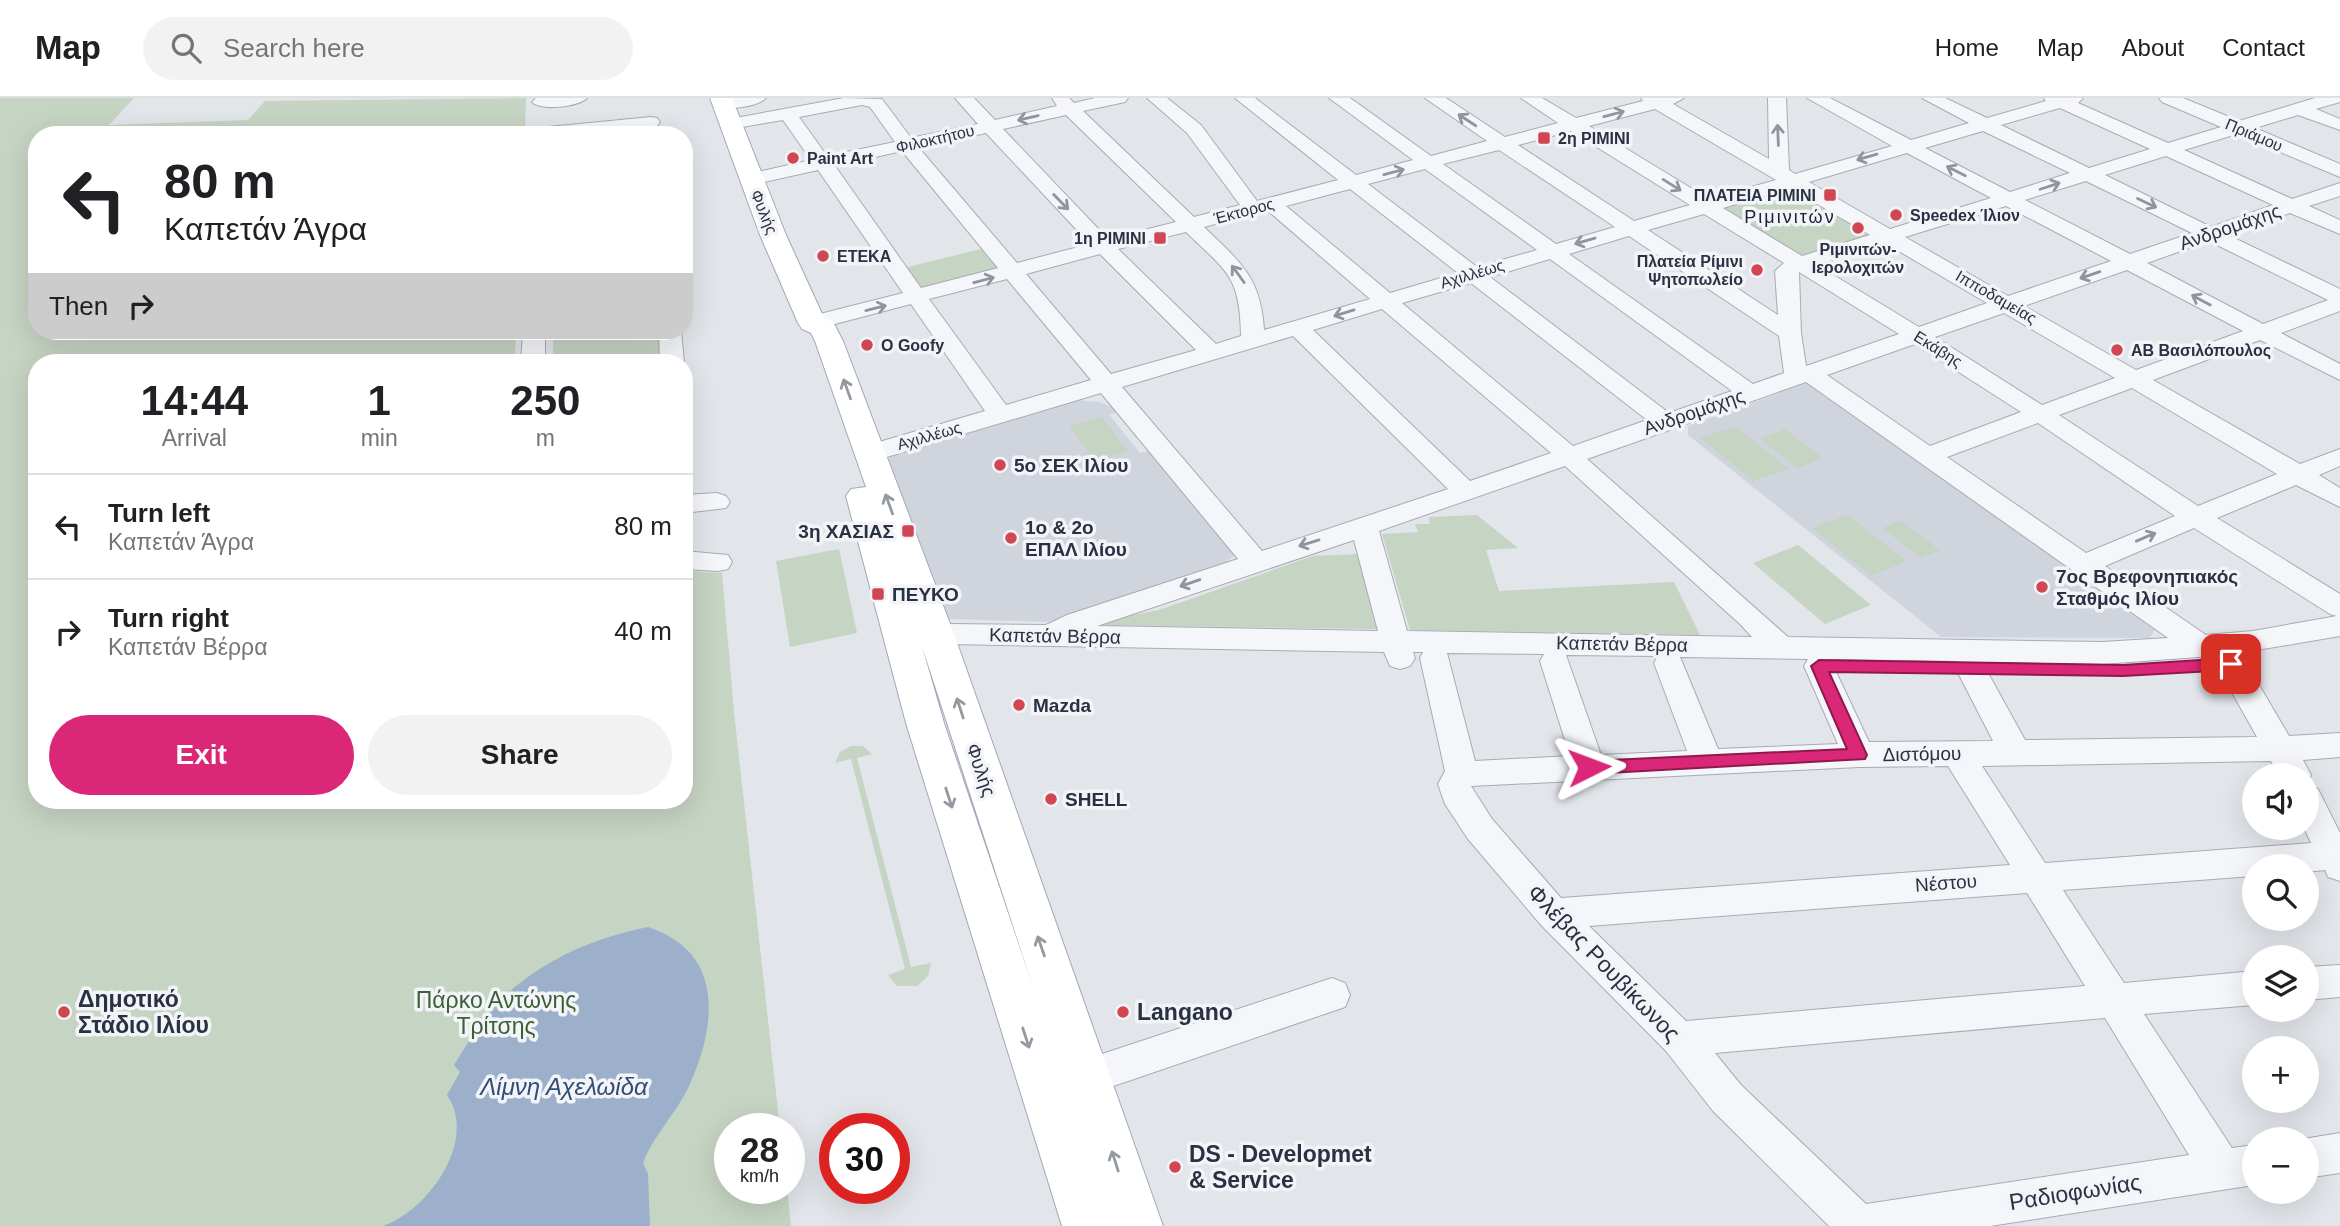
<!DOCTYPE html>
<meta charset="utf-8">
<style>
:root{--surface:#fff;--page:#f2f2f2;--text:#202124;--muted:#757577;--line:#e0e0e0;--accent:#db2777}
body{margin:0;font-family:Helvetica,sans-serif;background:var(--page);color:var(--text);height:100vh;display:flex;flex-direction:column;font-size:26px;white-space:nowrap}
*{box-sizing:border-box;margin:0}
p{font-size:23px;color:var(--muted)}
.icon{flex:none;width:38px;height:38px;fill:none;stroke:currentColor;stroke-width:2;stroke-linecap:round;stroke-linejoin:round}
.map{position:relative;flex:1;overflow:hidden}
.panel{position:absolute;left:28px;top:256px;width:665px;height:455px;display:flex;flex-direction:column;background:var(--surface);border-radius:28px;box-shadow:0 7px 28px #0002}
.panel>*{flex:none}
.hud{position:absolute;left:28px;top:28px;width:665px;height:214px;border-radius:28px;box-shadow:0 7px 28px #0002;background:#fff;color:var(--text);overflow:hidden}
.buttons{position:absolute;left:2242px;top:665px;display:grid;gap:14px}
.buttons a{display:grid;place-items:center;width:77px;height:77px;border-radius:50%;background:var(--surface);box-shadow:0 7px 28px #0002;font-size:35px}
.speed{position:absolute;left:714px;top:1015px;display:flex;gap:14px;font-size:35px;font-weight:700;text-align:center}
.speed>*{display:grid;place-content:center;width:91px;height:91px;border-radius:50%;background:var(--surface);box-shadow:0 7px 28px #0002;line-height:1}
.speed small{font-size:18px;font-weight:400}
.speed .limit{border:10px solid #d22;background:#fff;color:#111}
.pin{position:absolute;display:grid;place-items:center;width:60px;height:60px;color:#fff;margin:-30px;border-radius:14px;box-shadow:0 4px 10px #0006}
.me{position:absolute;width:77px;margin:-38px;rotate:87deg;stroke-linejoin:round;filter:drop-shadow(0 0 5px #0008)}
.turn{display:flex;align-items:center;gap:24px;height:147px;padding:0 21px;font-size:32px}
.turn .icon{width:91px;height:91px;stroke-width:2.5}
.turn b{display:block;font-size:49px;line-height:60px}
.then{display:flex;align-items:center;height:66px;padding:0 21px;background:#0003;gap:14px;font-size:26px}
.eta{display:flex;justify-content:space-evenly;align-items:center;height:119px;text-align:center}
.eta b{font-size:42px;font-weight:600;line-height:49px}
.primary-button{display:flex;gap:14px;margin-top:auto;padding:14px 21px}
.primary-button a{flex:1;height:80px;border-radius:42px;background:var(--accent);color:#fff;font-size:28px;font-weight:600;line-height:80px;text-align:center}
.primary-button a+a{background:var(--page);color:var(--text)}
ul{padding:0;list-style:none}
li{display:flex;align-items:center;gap:21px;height:105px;padding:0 21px;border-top:2px solid var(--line)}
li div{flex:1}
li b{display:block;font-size:26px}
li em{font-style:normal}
header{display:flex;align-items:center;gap:42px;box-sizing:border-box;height:98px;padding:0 35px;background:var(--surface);border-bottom:2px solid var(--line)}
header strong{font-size:33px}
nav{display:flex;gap:38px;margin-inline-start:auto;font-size:24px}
.search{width:490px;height:63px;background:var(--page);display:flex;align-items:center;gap:18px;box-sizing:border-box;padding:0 24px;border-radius:38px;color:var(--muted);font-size:26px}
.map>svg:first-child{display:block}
.built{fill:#d0d4dc}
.green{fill:#c6d4c3}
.water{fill:#9db0cb}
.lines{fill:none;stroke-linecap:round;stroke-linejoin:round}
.minor-casing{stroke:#a7abb5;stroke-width:2}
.major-casing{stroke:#a1a8b6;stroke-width:2}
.minor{fill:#f5f6f9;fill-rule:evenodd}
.major{fill:#fff;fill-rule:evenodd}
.oneway{stroke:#90949e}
.oneway2{stroke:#9498a1}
.route{fill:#db2777;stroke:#8e194d;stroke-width:2}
.poi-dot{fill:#d04652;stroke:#f2f4f8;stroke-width:2.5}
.labels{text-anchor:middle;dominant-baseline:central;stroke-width:7;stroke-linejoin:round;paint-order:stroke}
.far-street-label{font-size:16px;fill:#2a3143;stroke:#f2f4f8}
.far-poi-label{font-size:16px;font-weight:bold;fill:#2a3143;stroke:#f2f4f8;text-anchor:start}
.far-neighbourhood-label{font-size:18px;letter-spacing:2px;fill:#1c2234;stroke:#f2f4f8}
.street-label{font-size:19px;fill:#2a3143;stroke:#f2f4f8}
.poi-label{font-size:19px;font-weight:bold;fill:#2a3143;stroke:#f2f4f8;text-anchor:start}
.near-street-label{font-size:23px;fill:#2a3143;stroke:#f2f4f8}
.near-poi-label{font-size:23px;font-weight:bold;fill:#2a3143;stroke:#f2f4f8;text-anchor:start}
.near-park-label{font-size:23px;fill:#3c5f37;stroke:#f2f4f8}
.near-water-label{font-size:24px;font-style:italic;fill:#334d77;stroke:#f2f4f8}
</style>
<header>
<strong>Map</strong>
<div class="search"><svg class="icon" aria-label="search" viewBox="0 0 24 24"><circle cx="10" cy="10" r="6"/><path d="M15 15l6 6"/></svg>Search here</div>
<nav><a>Home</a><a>Map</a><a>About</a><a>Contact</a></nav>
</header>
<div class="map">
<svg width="2340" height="1128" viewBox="0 0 2340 1128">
<rect width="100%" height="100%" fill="#e2e5ea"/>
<g class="built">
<path d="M1810,284L2156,529L2150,540L1941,539L1688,337V328Z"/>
<path d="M1077,302L1099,304L1114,310L1118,314L1109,317L1140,355L1153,352L1234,451V457L1226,464L1048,524L949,521L889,362L891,359Z"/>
</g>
<g class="green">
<path d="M0,0H134L109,27L248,22L265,3L526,0L525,37H37V233H516L515,264H37V702H684V473L722,475L734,614L780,1031H730V1090H787L791,1128H0Z"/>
<path d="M1787,88L1875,137L1800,159L1721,113L1722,107Z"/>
<path d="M981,151L998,171L920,192L904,170Z"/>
<path d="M553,233H661L665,264H553Z"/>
<path d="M1102,319L1128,353L1095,363L1069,328Z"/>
<path d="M1735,328L1789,371L1753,383L1700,340Z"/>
<path d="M1785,331L1823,360L1797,370L1760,341Z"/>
<path d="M1477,417L1518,450L1486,452L1499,493L1674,484L1700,537L1410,532L1382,436L1418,434L1415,426H1430L1429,419Z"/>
<path d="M1847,417L1907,463L1871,478L1812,430Z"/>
<path d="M1901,423L1940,452L1921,460L1882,430Z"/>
<path d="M1798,447L1871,507L1825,526L1753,465Z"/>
<path d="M839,451L857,535L790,549L776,463Z"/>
<path d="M1359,456L1380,531L1096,527L1097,524L1159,512L1313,458Z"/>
<path d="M851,648H863L872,656L857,660L911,869L931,865L928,878L917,888H897L888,877L905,871L851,661L835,665L840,654Z"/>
</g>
<path class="water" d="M648,829C724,854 717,925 690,986C677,1015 654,1036 643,1065L648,1076L650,1128H383C429,1112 478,1042 447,997L460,974L454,967C466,948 477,929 492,912C530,867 591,840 648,829Z"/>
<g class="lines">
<defs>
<g id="minor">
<path d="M536,0H587C578,9 541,13 532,4Z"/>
<path d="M722,0H766C757,9 723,14 714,5Z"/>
<path d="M844,0L882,1L911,40L978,26L955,0H974L995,22L1057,8L1052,0H1069L1074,5L1095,0H1128L1125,4L1083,13L1194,119L1240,107L1187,35L1147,0H1167L1201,27L1257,103L1338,82L1235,0H1255L1356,77L1413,62L1329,0H1350L1431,58L1487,43L1425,0H1446L1505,39L1558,25L1521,0H1542L1576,20L1643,3L1641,0H1684L1673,6L1769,61L1768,0H1786L1789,72L1795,76L1892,48L1807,0H1830L1911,42L1969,25L1922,0H1945L1987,20L2046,3L2044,0H2083L2078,5L2168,45L2221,29L2162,4L2159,0H2183L2239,23L2315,0H2340V4L2316,11L2340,21V32L2298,17L2255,30L2340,66V79L2237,36L2184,52L2292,101L2340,85V98L2309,108L2340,122V136L2290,115L2228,137L2340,191V213L2281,235L2340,266V282L2260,242L2153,282L2300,366L2340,351V368L2319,377L2340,390V409L2296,387L2217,420L2340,496V538L2234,556L2242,558L2289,638L2340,635V659L2303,662L2311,677L2306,686V677H2279L2271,663L1982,668L2045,765L2311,745L2304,730H2306V687L2318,691L2340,735V783L2328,779L2325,772L2306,774V768H2254V778L2063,792L2124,885L2254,873V907L2144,916L2232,1050L2254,1047V1087L1990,1128H1829L1713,1013L1666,953L1541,827L1468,741L1445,706L1438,686L1445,673L1420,560L1423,554H1413L1415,560L1410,568L1400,571L1390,568L1384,554L948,546L915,555L905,551L900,544L905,537L948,526L1046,527L1067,517L1238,461L1101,295L880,361L871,363L862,361L858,355L862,349L985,313L911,206L812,232L804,230L801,225L804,220L903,195L818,72L751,87L744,85L741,81L744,77L811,62L783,22L730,31L721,26L730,21ZM862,7L870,9L895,44L827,58L799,19ZM2060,10L2150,51L2089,70L2001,27ZM1655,11L1776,82L1709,101L1589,28ZM1066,17L1176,124L1108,141L1003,31ZM1571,33L1690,107L1634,123L1518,47ZM1983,33L2070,75L2010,94L1925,50ZM986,35L1090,146L1017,165L919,50ZM1499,52L1615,129L1556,146L1443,66ZM902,53L998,170L921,190L835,68ZM1907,55L1991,100L1890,131L1809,84ZM2166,58L2273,107L2211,129L2105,77ZM1425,71L1537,152L1477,169L1368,86ZM2086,83L2192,135L2130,156L2025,102ZM1790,90L1870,137L1802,158L1723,110ZM1350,91L1458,175L1390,195L1286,108ZM2006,108L2111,163L2008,198L1905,139ZM1267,112L1370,201L1264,232C1261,179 1240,164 1204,129ZM1704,116L1784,165L1775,173L1778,217L1648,132ZM1186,134C1227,174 1240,177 1241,238L1216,246L1118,151ZM1629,138L1779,238L1784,275L1753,286L1569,156ZM2209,143L2328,202L2263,226L2147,165ZM1885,145L1987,205L1919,229L1817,167ZM1100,156L1196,252L1111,276L1026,176ZM1550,161L1732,293L1669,315L1490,179ZM2127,172L2243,233L2136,272L2024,208ZM1799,174L1899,236L1806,268L1801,235ZM1007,181L1091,282L1006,307L929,201ZM1471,185L1647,322L1573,348L1402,205ZM1382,211L1551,355L1470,383L1313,232ZM2004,215L2115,280L2042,307L1935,239ZM1293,238L1448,391L1262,453L1122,289ZM1915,246L2021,314L1930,348L1827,277ZM1806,284L2168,540L2102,544L1788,539L1587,361ZM2132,290L2277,376L2198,408L2059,317ZM2038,325L2175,418L2086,455L1947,359ZM1565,368L1740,526L1752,539L1407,533L1379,433ZM2194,430L2330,516L2337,518L2253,533L2206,537L2105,468ZM1354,442L1378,533L1097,528ZM1447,555L1544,556L1540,563L1570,658L1475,663ZM1566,557L1658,558L1654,565L1687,653L1601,657ZM2226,557L2220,558L2216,566L2257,639L2025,642L1982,564L2102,566ZM1680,559L1808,561L1804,568L1838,646L1718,651ZM1830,561L1958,563L1955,569L1993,643L1869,644ZM1948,668L2010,767L1561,800L1492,721L1471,688L1859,669ZM2027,795L2085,888L1686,923L1589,828ZM2105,920L2189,1057L1866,1106L1741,987L1715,955Z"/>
<path d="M651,19L657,20L660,24L657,28L583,37L529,36L538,30Z"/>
<path d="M523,233H545V264H521Z"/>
<path d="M659,233H681L684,264H660Z"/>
<path d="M717,395L726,398L730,404L726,410L684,415V397Z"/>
<path d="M684,453L728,457L732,464L728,471L718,473L684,471Z"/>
<path d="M2340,867V899L2306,902V869Z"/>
<path d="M1332,880L1345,885L1350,897L1345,909L1087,997L1073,992L1068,979L1073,966L1087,961Z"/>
<path d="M2340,1035V1075L2306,1080V1041H2303Z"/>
</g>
<path id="major" d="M710,0H732L786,137L824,220L833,224L843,243L955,539L1163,1128H1062L906,625L846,398L851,391L866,389L815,243L811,235L802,231L798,225L760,137ZM921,545L1033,889L944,625Z"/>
</defs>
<use href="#minor" class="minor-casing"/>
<use href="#major" class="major-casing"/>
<use href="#minor" class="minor"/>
<use href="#major" class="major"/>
</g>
<defs><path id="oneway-shaft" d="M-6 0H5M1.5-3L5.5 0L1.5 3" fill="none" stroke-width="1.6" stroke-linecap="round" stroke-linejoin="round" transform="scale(1.75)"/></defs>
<g class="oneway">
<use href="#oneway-shaft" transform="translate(1614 16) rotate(-15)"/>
<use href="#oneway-shaft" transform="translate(1028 20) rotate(167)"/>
<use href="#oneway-shaft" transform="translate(1467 22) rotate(-147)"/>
<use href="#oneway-shaft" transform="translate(1778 37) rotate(-92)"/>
<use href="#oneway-shaft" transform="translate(1867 59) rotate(164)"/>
<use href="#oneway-shaft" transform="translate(1956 73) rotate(-153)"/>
<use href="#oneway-shaft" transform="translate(1394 74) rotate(-15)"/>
<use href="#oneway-shaft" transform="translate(1672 87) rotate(32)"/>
<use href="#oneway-shaft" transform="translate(2050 88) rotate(-18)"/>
<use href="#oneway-shaft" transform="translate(1061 104) rotate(46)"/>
<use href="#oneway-shaft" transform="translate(2147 105) rotate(26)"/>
<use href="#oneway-shaft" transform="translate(1585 143) rotate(164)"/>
<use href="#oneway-shaft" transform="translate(1238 176) rotate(-126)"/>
<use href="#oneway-shaft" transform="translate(2090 177) rotate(161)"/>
<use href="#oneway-shaft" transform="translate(984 182) rotate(-15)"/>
<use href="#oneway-shaft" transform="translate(2201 202) rotate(-152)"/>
<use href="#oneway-shaft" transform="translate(876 210) rotate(-14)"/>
<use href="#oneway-shaft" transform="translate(1344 215) rotate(163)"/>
<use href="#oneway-shaft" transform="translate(2146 439) rotate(-23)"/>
<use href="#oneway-shaft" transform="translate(1309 445) rotate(163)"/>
<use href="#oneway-shaft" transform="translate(1190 485) rotate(161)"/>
</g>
<g class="oneway2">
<use href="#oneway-shaft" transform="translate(847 291) rotate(-110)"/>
<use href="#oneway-shaft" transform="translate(889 406) rotate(-110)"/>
<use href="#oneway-shaft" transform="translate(960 610) rotate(-108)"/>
<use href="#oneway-shaft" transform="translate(949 700) rotate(72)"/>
<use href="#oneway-shaft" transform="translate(1041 848) rotate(-109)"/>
<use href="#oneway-shaft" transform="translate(1026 940) rotate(72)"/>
<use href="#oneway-shaft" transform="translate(1115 1063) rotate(-108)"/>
</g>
<path class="route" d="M2231,560L2239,566L2231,572L2123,578L1829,574L1867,657L1865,661L1589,676L1583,674L1580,669L1583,665L1589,663L1847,651L1811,568L1819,562L2123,567Z"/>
<g class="poi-dot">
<rect x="1537" y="33" width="14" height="14" rx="3.5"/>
<circle cx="793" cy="60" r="7"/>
<rect x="1823" y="90" width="14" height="14" rx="3.5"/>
<circle cx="1896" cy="117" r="7"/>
<circle cx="1858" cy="130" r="7"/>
<rect x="1153" y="133" width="14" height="14" rx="3.5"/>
<circle cx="823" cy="158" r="7"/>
<circle cx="1757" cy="172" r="7"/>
<circle cx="867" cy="247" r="7"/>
<circle cx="2117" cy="252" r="7"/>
<circle cx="1000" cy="367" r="7"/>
<rect x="901" y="426" width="14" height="14" rx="3.5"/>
<circle cx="1011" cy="440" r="7"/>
<circle cx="2042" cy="489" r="7"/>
<rect x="871" y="489" width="14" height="14" rx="3.5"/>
<circle cx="1019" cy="607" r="7"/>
<circle cx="1051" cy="701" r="7"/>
<circle cx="64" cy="914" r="7"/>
<circle cx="1123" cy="914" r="7"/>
<circle cx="1175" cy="1069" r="7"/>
</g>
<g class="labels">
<g class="far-street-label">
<text transform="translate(2254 37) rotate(23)">Πριάμου</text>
<text transform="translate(935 41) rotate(-13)">Φιλοκτήτου</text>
<text transform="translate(1244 113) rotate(-15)">Έκτορος</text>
<text transform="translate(764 114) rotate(68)">Φυλής</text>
<text transform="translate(1472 176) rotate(-17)">Αχιλλέως</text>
<text transform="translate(1996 199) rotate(30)">Ιπποδαμείας</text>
<text transform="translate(1938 251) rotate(32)">Εκάβης</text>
<text transform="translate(929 338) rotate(-16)">Αχιλλέως</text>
</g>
<g class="far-poi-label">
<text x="1558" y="40">2η ΡΙΜΙΝΙ</text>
<text x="807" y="60">Paint Art</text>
<text x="1816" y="97" text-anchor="end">ΠΛΑΤΕΙΑ ΡΙΜΙΝΙ</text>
<text x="1910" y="117">Speedex Ίλιον</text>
<text x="1146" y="140" text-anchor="end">1η ΡΙΜΙΝΙ</text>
<text x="1858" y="151" text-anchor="middle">Ριμινιτών-<tspan x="1858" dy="18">Ιερολοχιτών</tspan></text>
<text x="837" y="158">ΕΤΕΚΑ</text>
<text x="1743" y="163" text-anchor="end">Πλατεία Ρίμινι<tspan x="1743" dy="18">Ψητοπωλείο</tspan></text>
<text x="881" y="247">Ο Goofy</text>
<text x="2131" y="252">ΑΒ Βασιλόπουλος</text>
</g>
<g class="far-neighbourhood-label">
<text x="1790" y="119">Ριμινιτών</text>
</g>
<g class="street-label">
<text transform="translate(2230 129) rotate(-19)">Ανδρομάχης</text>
<text transform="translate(1694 314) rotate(-19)">Ανδρομάχης</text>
<text transform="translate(1055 538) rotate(1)">Καπετάν Βέρρα</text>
<text transform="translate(1622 546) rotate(1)">Καπετάν Βέρρα</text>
<text transform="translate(1922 656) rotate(-1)">Διστόμου</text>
<text transform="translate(981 672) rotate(71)">Φυλής</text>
<text transform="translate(1946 785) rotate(-4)">Νέστου</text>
</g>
<g class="poi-label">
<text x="1014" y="367">5ο ΣΕΚ Ιλίου</text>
<text x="1025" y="429">1ο &amp; 2ο<tspan x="1025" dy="22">ΕΠΑΛ Ιλίου</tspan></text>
<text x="894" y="433" text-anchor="end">3η ΧΑΣΙΑΣ</text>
<text x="2056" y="478">7ος Βρεφονηπιακός<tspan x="2056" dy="22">Σταθμός Ιλίου</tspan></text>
<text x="892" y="496">ΠΕΥΚΟ</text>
<text x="1033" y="607">Mazda</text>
<text x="1065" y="701">SHELL</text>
</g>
<g class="near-street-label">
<text transform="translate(1604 865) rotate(46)">Φλέβας Ρουβίκωνος</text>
<text transform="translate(2075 1094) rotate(-9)">Ραδιοφωνίας</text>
</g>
<g class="near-poi-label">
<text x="78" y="901">Δημοτικό<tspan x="78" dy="26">Στάδιο Ιλίου</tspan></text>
<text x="1137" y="914">Langano</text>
<text x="1189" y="1056">DS - Developmet<tspan x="1189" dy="26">&amp; Service</tspan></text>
</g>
<g class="near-park-label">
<text x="496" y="902">Πάρκο Αντώνης<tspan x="496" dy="26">Τρίτσης</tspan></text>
</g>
<g class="near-water-label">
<text x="564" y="988">Λίμνη Αχελωίδα</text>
</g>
</g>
</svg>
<div class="buttons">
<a><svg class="icon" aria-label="sound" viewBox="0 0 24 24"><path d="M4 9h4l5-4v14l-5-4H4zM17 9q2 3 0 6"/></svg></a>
<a><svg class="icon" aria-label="search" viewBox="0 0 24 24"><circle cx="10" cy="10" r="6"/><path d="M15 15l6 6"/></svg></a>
<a><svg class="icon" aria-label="layers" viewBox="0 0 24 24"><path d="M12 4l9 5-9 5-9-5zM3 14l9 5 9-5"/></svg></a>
<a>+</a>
<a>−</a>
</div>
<div class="speed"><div>28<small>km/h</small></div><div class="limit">30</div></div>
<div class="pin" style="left:2231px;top:566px;background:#d93025"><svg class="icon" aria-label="arrive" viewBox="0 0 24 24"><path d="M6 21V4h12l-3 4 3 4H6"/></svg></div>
<svg class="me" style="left:1589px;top:669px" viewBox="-20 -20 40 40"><path d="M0-17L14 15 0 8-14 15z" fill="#db2777" stroke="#fff" stroke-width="4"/></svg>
<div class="hud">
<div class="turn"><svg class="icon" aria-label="left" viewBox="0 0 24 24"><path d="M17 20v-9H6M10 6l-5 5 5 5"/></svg><div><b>80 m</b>Καπετάν Άγρα</div></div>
<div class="then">Then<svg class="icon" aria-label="right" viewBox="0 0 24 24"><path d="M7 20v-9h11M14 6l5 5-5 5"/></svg></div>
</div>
<section class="panel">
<div class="eta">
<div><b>14:44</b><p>Arrival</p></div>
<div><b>1</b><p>min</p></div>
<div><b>250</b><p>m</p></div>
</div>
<ul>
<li><svg class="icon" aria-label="left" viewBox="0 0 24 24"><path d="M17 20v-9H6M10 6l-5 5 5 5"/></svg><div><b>Turn left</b><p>Καπετάν Άγρα</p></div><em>80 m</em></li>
<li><svg class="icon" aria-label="right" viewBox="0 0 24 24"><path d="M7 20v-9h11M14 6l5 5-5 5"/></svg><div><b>Turn right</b><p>Καπετάν Βέρρα</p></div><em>40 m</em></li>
</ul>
<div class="primary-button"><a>Exit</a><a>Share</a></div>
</section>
</div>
